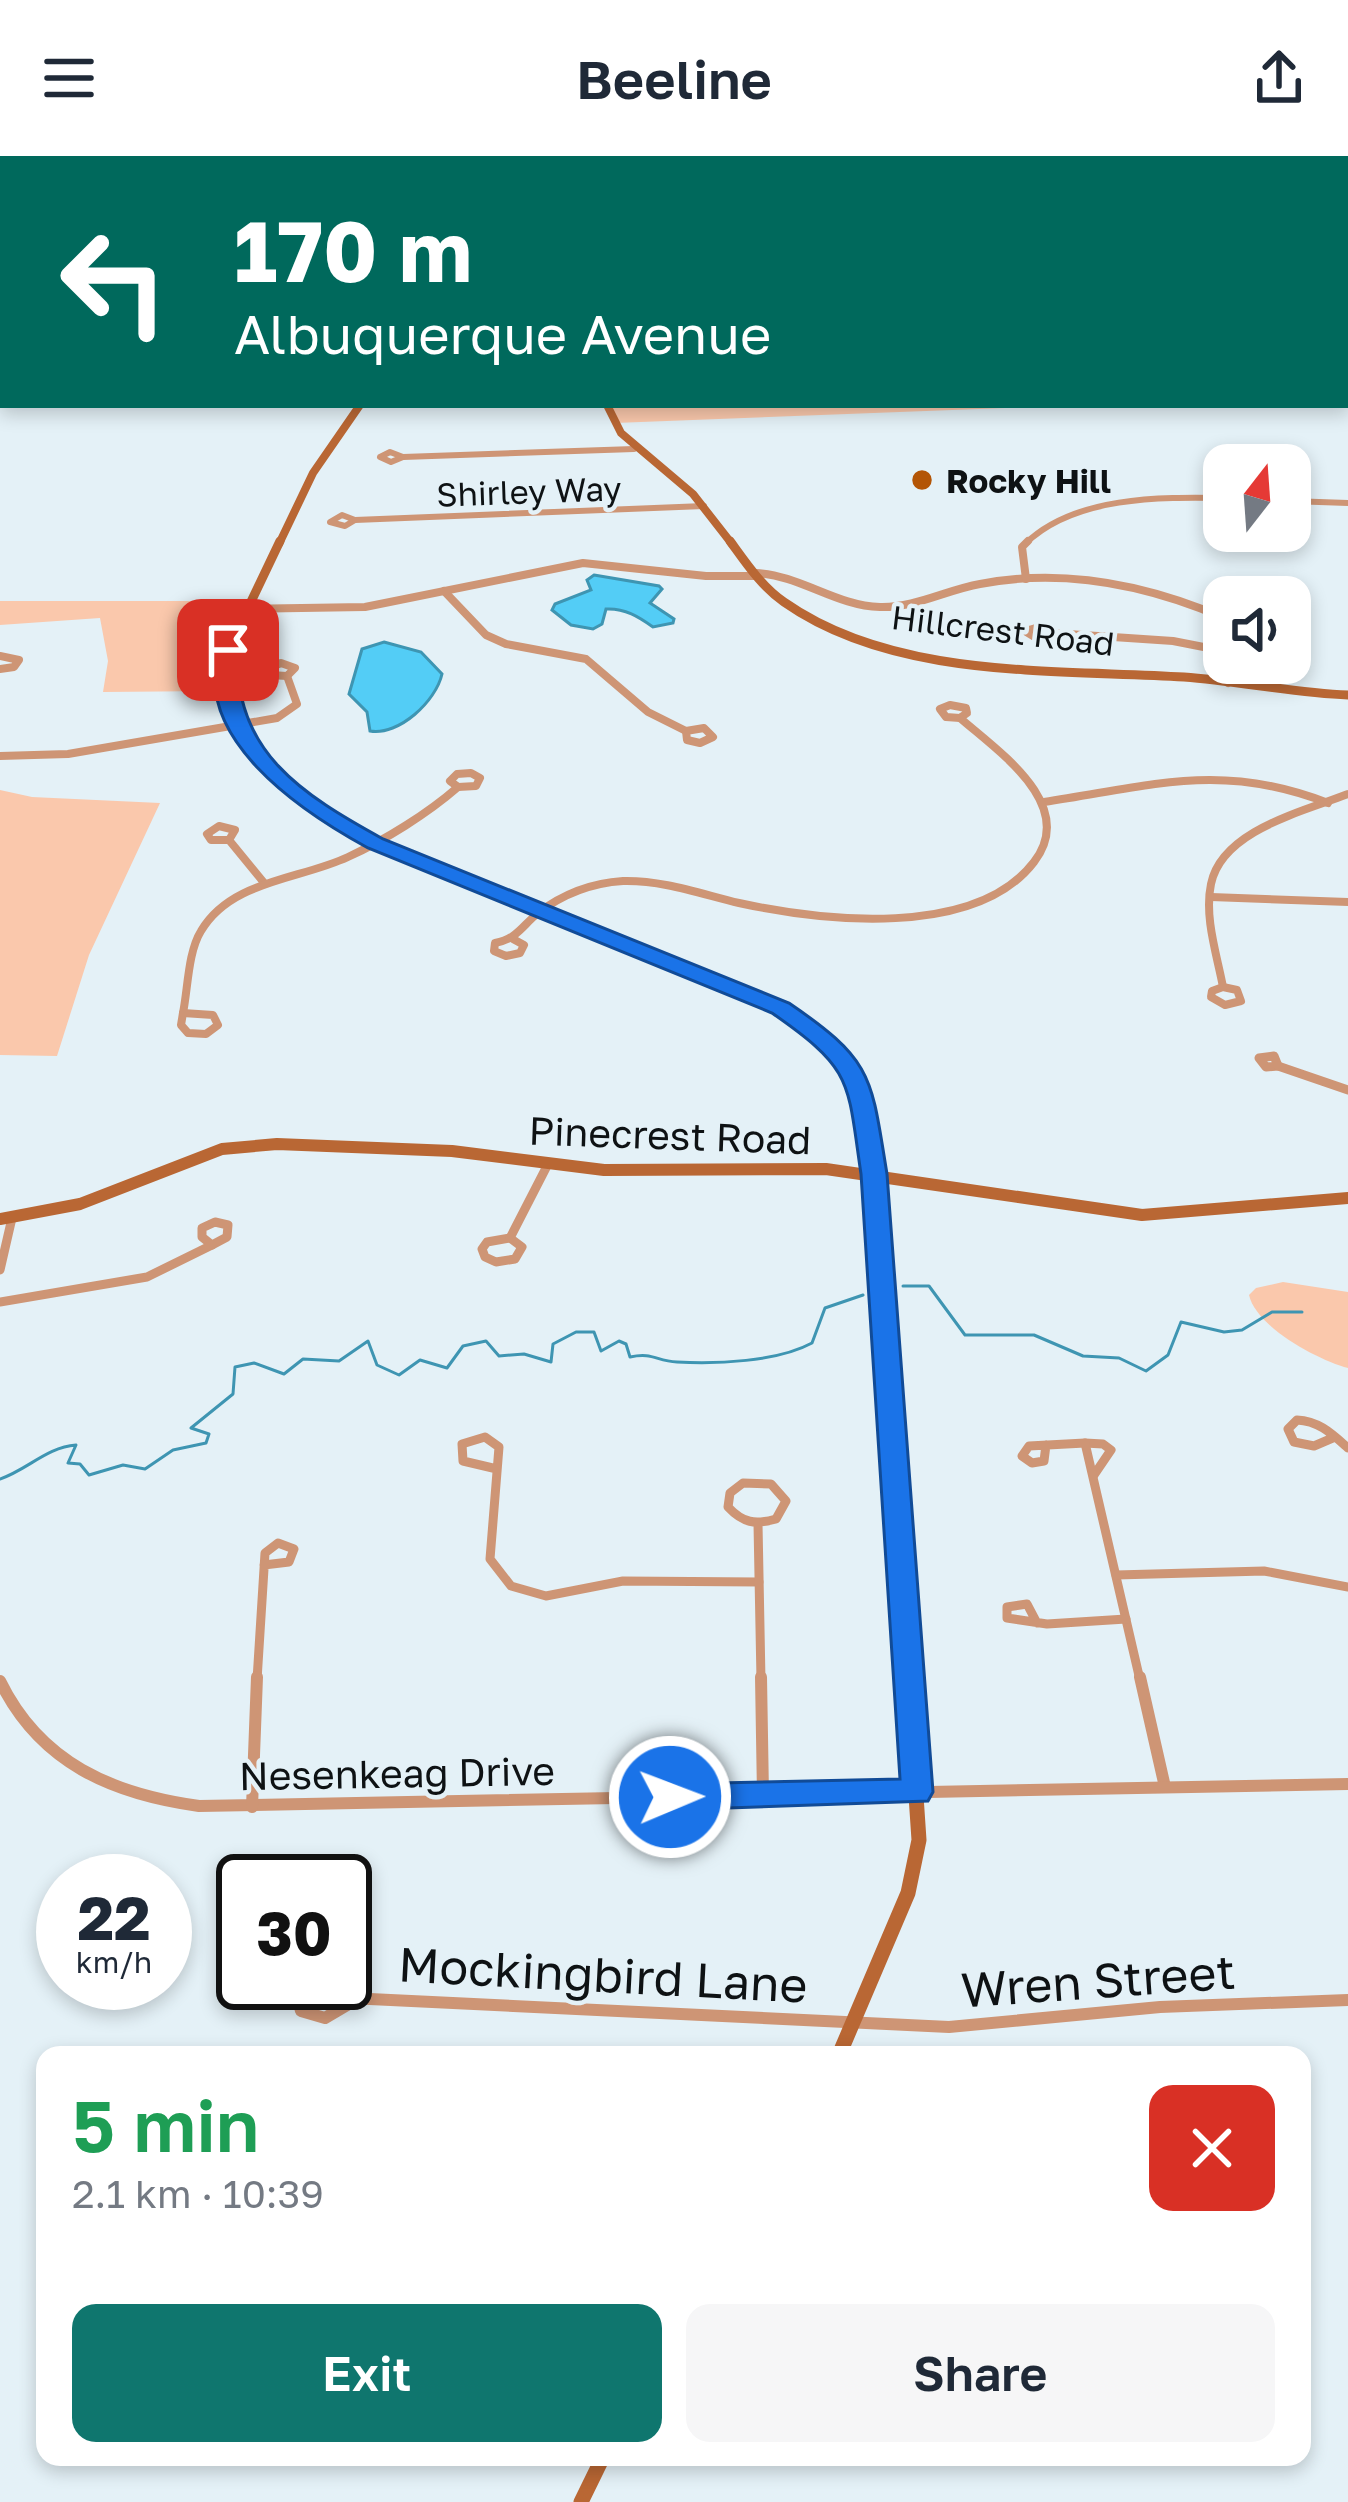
<!DOCTYPE html>
<meta charset="utf-8">
<style>
:root{--surface:#fff;--page:#f6f6f7;--text:#1f2937;--muted:#747a83;--accent:#0f766e}
body{margin:0;font-family:"Golos Text",sans-serif;background:var(--page);color:var(--text);height:100vh;display:flex;flex-direction:column;font-size:45px;white-space:nowrap}
*{box-sizing:border-box;margin:0}
p{font-size:39px;color:var(--muted)}
.icon{flex:none;width:66px;height:66px;fill:none;stroke:currentColor;stroke-width:2;stroke-linecap:round;stroke-linejoin:round}
.map{position:relative;flex:1;overflow:hidden}
.details{position:absolute;left:36px;top:1890px;width:1275px;height:420px;display:flex;flex-direction:column;background:var(--surface);border-radius:24px;box-shadow:0 6px 18px #0003}
.details>*{flex:none}
.top-card{position:absolute;left:0px;top:0px;width:1350px;height:252px;box-shadow:0 6px 18px #0003;background:#00695c;color:#fff;overflow:hidden}
.needle{width:78px;rotate:17deg}
.fabs{position:absolute;left:1203px;top:288px;display:grid;gap:24px}
.fabs a{display:grid;place-items:center;width:108px;height:108px;border-radius:24px;background:var(--surface);box-shadow:0 6px 18px #0003;font-size:60px}
.speed{position:absolute;left:36px;top:1698px;display:flex;gap:24px;font-size:60px;font-weight:700;text-align:center}
.speed>*{display:grid;place-content:center;width:156px;height:156px;border-radius:50%;background:var(--surface);box-shadow:0 6px 18px #0003;line-height:1}
.speed small{font-size:30px;font-weight:400}
.speed .limit{border:6px solid #111;border-radius:18px;background:#fff;color:#111}
.pin{position:absolute;display:grid;place-items:center;width:102px;height:102px;color:#fff;margin:-51px;border-radius:24px;box-shadow:0 6px 18px #0006}
.me{position:absolute;width:132px;margin:-66px;rotate:89deg;stroke-linejoin:round;filter:drop-shadow(0 0 9px #0008)}
.turn{display:flex;align-items:center;gap:42px;height:252px;padding:0 36px;font-size:54px}
.turn .icon{width:156px;height:156px;stroke-width:2.5}
.turn b{display:block;font-size:84px;line-height:102px}
.round{display:grid;place-items:center;flex:none;width:126px;height:126px;border-radius:24px;background:var(--page)}
.overview{display:flex;align-items:center;justify-content:space-between;height:204px;padding:0 36px}
h1{font-size:72px;font-weight:600;line-height:90px;color:#1e9e55}
.button{display:flex;gap:24px;margin-top:auto;padding:24px 36px}
.button a{flex:1;height:138px;border-radius:24px;background:var(--accent);color:#fff;font-size:48px;font-weight:600;line-height:138px;text-align:center}
.button a+a{background:var(--page);color:var(--text)}
header{display:flex;justify-content:space-between;align-items:center;height:156px;padding:0 36px;background:var(--surface);font-size:54px;font-weight:600}
.map>svg:first-child{display:block}
.green{fill:#fac8ac}
.water{fill:#53cdf6;stroke:#3e95b2;stroke-width:3}
.lines{fill:none;stroke-linecap:round;stroke-linejoin:round}
.stream{stroke:#3e95b2;stroke-width:3}
.street-far3{stroke:#ce9575;stroke-width:6}
.street-far2{stroke:#ce9575;stroke-width:8}
.street-far1{stroke:#ce9575;stroke-width:9}
.street{stroke:#ce9575;stroke-width:12}
.secondary-far3{stroke:#b96734;stroke-width:8}
.secondary-far2{stroke:#b96734;stroke-width:9}
.secondary-far1{stroke:#b96734;stroke-width:12}
.secondary{stroke:#b96734;stroke-width:15}
.route{fill:#1a73e8;stroke:#114b97;stroke-width:3}
.poi-dot{fill:#b35506;stroke:#e4f1f7;stroke-width:4.5}
.labels{text-anchor:middle;dominant-baseline:central;stroke-width:9;stroke-linejoin:round;paint-order:stroke}
.far-poi-label{font-size:33px;font-weight:bold;fill:#0e1214;stroke:#e4f1f7;text-anchor:start}
.far-street-label{font-size:33px;fill:#0e1214;stroke:#e4f1f7}
.street-label{font-size:39px;fill:#0e1214;stroke:#e4f1f7}
.near-street-label{font-size:48px;fill:#0e1214;stroke:#e4f1f7}
</style>
<header><svg class="icon" aria-label="menu" viewBox="0 0 24 24"><path d="M4 6h16M4 12h16M4 18h16"/></svg>Beeline<svg class="icon" aria-label="share" viewBox="0 0 24 24"><path d="M12 15V3M7 8l5-5 5 5M5 13v7h14v-7"/></svg></header>
<div class="map">
<svg width="1348" height="2346" viewBox="0 0 1348 2346">
<rect width="100%" height="100%" fill="#e4f1f7"/>
<g class="green">
<path d="M609,249H1085L615,267Z"/>
<path d="M0,445H238L219,487L216,535L103,536L108,505L100,462L0,469Z"/>
<path d="M0,634L32,641L160,647L89,799L57,900L0,899Z"/>
<path d="M1283,1126L1348,1136V1212C1318,1204 1256,1171 1249,1139L1256,1132Z"/>
</g>
<g class="water">
<path d="M594,419L659,430L662,433L650,447L674,463L673,467L653,471C639,461 625,452 606,453L602,468L593,473L571,469L552,454L555,448L591,434L587,424Z"/>
<path d="M384,486L421,496L442,518C436,545 399,580 370,575L367,556L349,538L362,493Z"/>
</g>
<g class="lines">
<g class="stream">
<path d="M903,1130H929L965,1179H1034L1083,1200L1119,1202L1146,1215L1168,1199L1181,1166L1224,1176L1242,1174L1272,1156H1302"/>
<path d="M0,1323C27,1314 47,1291 76,1289L68,1307L80,1308L89,1319L123,1309L145,1313L173,1294L206,1287L209,1278L191,1272L233,1238L235,1211L254,1207L284,1218L303,1203L339,1205L368,1185L377,1209L399,1219L420,1204L447,1212L463,1190L486,1185L499,1200L524,1198L551,1206L553,1188L576,1176H594L601,1195L619,1185L626,1188L630,1201C653,1196 656,1205 677,1206C716,1208 777,1206 812,1187L825,1152L863,1139"/>
</g>
<g class="street-far3">
<path d="M292,0H305"/>
<path d="M653,3L666,0"/>
<path d="M810,3L877,0"/>
<path d="M390,296L403,301L391,306L380,301Z"/>
<path d="M403,301L634,293"/>
<path d="M1290,345L1348,347"/>
<path d="M342,359L355,364L345,370L330,366Z"/>
<path d="M355,364L704,350"/>
<path d="M1025,388C1074,340 1160,341 1224,342"/>
</g>
<g class="street-far2">
<path d="M756,417C800,419 836,450 880,451C915,452 946,434 980,428C1063,412 1147,429 1224,462"/>
<path d="M1026,423L1022,391L1028,385"/>
<path d="M444,435L486,479L506,488L586,503L648,556L686,575"/>
<path d="M245,453L365,451L583,407L706,420H757"/>
<path d="M1043,470L1053,477L1038,483L1025,475Z"/>
<path d="M1053,477L1173,485L1224,495"/>
<path d="M0,500L19,504L14,511L0,513"/>
<path d="M281,507L295,512L287,520L270,519L267,513Z"/>
<path d="M1228,527L1240,507"/>
<path d="M950,549L966,552L967,557L960,562L946,561L940,553Z"/>
<path d="M704,572L713,581L700,587L687,584L686,575Z"/>
<path d="M0,600L68,598L277,562L297,548L287,520"/>
<path d="M471,617L480,622L476,630L458,631L450,625L457,618Z"/>
<path d="M1044,646C1152,630 1220,605 1328,647"/>
<path d="M219,670L235,674L229,684H211L207,678Z"/>
<path d="M229,684L265,728"/>
<path d="M1211,741L1348,746"/>
<path d="M513,783L524,789L520,797L506,800L494,795L495,787C517,783 522,770 538,757C563,738 591,727 623,725C663,724 701,738 739,747C822,765 975,783 1034,706C1078,649 999,596 960,562"/>
<path d="M1223,831L1237,834L1241,845L1225,849L1211,841L1212,835Z"/>
<path d="M1223,831C1217,799 1204,761 1211,728C1222,674 1305,655 1348,638"/>
<path d="M183,857L213,859L218,869L206,878L188,877L181,869Z"/>
<path d="M183,857C188,832 188,796 201,775C231,724 299,724 348,701C385,684 427,658 458,631"/>
</g>
<g class="street-far1">
<path d="M1274,900L1278,910L1266,911L1259,902Z"/>
<path d="M1278,910L1348,934"/>
<path d="M215,1066L228,1069L227,1081L212,1089L202,1081V1072Z"/>
<path d="M510,1082L522,1091L515,1103L496,1106L485,1101L482,1093L487,1086Z"/>
<path d="M510,1082L547,1010"/>
<path d="M0,1114L12,1062"/>
<path d="M0,1146L147,1121L212,1089"/>
<path d="M1335,1281L1314,1290L1294,1286L1288,1273L1297,1264C1319,1265 1332,1278 1348,1292"/>
<path d="M1085,1287L1103,1288L1111,1294L1094,1319"/>
<path d="M1046,1289L1044,1305L1032,1307L1022,1300L1029,1290L1085,1287L1140,1524"/>
<path d="M497,1313L463,1305L462,1288L485,1281L499,1291L490,1403L511,1430L546,1440L623,1425L759,1426"/>
<path d="M743,1327L771,1328L786,1345L776,1363C755,1369 743,1367 728,1351L730,1337Z"/>
<path d="M758,1368L761,1524"/>
<path d="M1116,1419L1264,1415L1348,1431"/>
<path d="M1037,1467L1027,1448L1007,1451V1462L1047,1468L1126,1463"/>
<path d="M257,1524L265,1397L278,1387L294,1393L289,1406L264,1409"/>
</g>
<g class="street">
<path d="M761,1521L763,1639"/>
<path d="M1140,1521L1165,1631"/>
<path d="M0,1525C40,1607 112,1638 199,1650L1348,1628"/>
<path d="M252,1651L257,1521"/>
<path d="M304,1827L297,1840L301,1855L325,1862L347,1849L345,1827"/>
<path d="M349,1842L949,1871L1160,1851L1348,1844"/>
</g>
<g class="secondary-far3">
<path d="M544,3L550,0"/>
<path d="M607,249L621,277L693,338L732,388"/>
<path d="M279,388L313,317L360,249"/>
</g>
<g class="secondary-far2">
<path d="M280,385L228,494L230,549L259,603L300,643L375,687L791,858L826,885"/>
<path d="M730,385C746,407 762,431 784,446C895,524 1055,513 1184,521C1239,525 1293,537 1348,539"/>
</g>
<g class="secondary-far1">
<path d="M823,882L856,926L871,991L908,1524"/>
<path d="M0,1063L80,1048L222,993L277,988L452,995L604,1014L826,1013L1142,1059L1348,1042"/>
</g>
<g class="secondary">
<path d="M839,1899L908,1737L919,1684L908,1521"/>
<path d="M581,2346L603,2301"/>
</g>
</g>
<path class="route" d="M221,490L238,494C232,595 303,639 383,683L789,847C874,905 871,920 887,1018L933,1636L928,1645L670,1654L659,1650L654,1641L659,1632L670,1628L900,1623L861,1018C847,924 854,914 772,857L368,692C302,656 187,580 221,490Z"/>
<circle class="poi-dot" cx="922" cy="324" r="12"/>
<g class="labels">
<g class="far-poi-label">
<text x="946" y="324">Rocky Hill</text>
</g>
<g class="far-street-label">
<text transform="translate(529 335) rotate(-2)">Shirley Way</text>
<text transform="translate(1003 474) rotate(7)">Hillcrest Road</text>
</g>
<g class="street-label">
<text transform="translate(670 979) rotate(2)">Pinecrest Road</text>
<text transform="translate(397 1617) rotate(-1)">Nesenkeag Drive</text>
</g>
<g class="near-street-label">
<text transform="translate(603 1818) rotate(3)">Mockingbird Lane</text>
<text transform="translate(1098 1824) rotate(-4)">Wren Street</text>
</g>
</g>
</svg>
<div class="fabs">
<a><svg class="needle" viewBox="-14 -14 28 28"><path d="M0-13l5 13h-10z" fill="#e53935"/><path d="M0 13l5-13h-10z" fill="#747a83"/></svg></a>
<a><svg class="icon" aria-label="sound" viewBox="0 0 24 24"><path d="M4 9h4l5-4v14l-5-4H4zM17 9q2 3 0 6"/></svg></a>
</div>
<div class="speed"><div>22<small>km/h</small></div><div class="limit">30</div></div>
<div class="pin" style="left:228px;top:494px;background:#d93025"><svg class="icon" aria-label="arrive" viewBox="0 0 24 24"><path d="M6 21V4h12l-3 4 3 4H6"/></svg></div>
<svg class="me" style="left:670px;top:1641px" viewBox="-20 -20 40 40"><circle r="17" fill="#1a73e8" stroke="#fff" stroke-width="3"/><path d="M0-11L8 9 0 5-8 9z" fill="#fff"/></svg>
<div class="top-card">
<div class="turn"><svg class="icon" aria-label="left" viewBox="0 0 24 24"><path d="M17 20v-9H6M10 6l-5 5 5 5"/></svg><div><b>170 m</b>Albuquerque Avenue</div></div>
</div>
<section class="details">
<div class="overview"><div><h1>5 min</h1><p>2.1 km · 10:39</p></div><a class="round" style="background:#d93025;color:#fff"><svg class="icon" aria-label="close" viewBox="0 0 24 24"><path d="M6 6l12 12M18 6L6 18"/></svg></a></div>
<div class="button"><a>Exit</a><a>Share</a></div>
</section>
</div>
